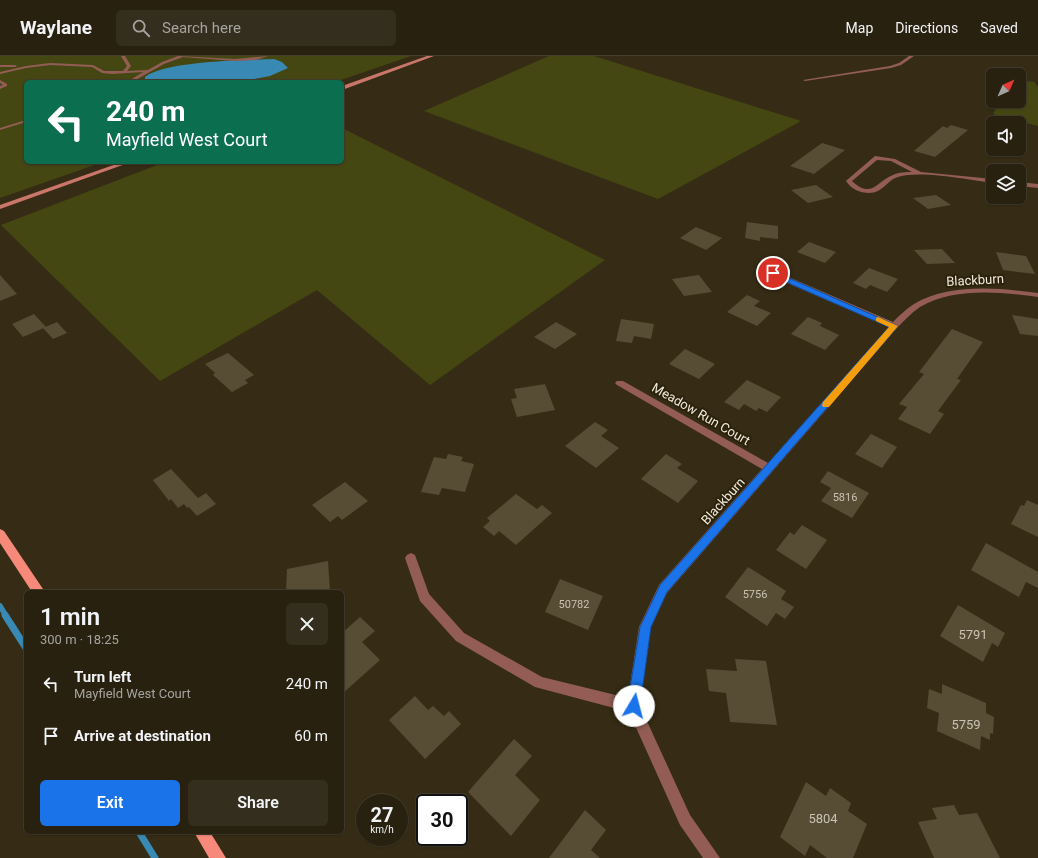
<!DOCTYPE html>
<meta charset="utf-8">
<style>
:root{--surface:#282110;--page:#342e1e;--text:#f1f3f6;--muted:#a5a39f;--line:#443e30;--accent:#1a73e8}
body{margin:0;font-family:Roboto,sans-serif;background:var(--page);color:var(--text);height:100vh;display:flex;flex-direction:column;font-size:15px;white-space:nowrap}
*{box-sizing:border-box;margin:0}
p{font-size:13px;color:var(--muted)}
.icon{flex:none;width:22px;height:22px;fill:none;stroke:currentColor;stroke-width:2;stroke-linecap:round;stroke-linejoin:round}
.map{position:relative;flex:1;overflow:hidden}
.details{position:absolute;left:24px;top:534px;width:320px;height:244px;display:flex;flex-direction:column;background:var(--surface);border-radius:6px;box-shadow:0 1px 3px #0004,0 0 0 1px var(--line)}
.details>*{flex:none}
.top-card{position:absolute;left:24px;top:24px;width:320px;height:84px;border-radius:6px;box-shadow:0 1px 3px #0004,0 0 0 1px var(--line);background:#0b6e4f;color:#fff;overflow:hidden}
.needle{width:26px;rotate:45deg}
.controls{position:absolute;left:986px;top:12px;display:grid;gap:8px}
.controls a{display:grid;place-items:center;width:40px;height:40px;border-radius:6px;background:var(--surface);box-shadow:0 1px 3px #0004,0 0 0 1px var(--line);font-size:20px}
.speed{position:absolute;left:356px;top:738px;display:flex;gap:8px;font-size:20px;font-weight:700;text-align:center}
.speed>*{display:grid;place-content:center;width:52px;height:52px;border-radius:50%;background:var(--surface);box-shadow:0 1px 3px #0004,0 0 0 1px var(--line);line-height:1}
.speed small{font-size:10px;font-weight:400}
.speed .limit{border:2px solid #111;border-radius:6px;background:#fff;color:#111}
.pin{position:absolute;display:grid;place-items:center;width:34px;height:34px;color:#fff;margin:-17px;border:2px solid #fff;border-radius:50%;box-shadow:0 1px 4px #0007}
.me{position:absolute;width:44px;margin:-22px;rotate:8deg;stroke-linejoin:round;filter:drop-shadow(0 0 3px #0008)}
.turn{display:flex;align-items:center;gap:14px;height:84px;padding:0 16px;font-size:18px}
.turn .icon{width:52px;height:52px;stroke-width:2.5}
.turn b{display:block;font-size:28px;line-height:34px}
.round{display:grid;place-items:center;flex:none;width:42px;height:42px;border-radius:6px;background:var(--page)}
.overview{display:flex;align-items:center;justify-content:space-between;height:68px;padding:0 16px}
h1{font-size:24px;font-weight:600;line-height:30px}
.button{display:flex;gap:8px;margin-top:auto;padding:8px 16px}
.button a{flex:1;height:46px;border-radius:6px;background:var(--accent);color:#fff;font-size:16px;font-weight:600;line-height:46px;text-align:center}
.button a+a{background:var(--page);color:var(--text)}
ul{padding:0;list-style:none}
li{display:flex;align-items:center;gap:12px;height:52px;padding:0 16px}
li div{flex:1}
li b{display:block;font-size:15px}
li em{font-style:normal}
header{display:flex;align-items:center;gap:24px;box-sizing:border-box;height:56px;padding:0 20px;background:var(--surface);border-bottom:1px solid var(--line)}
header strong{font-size:19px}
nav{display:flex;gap:22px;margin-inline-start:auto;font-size:14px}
.search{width:280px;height:36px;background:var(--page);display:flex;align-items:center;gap:10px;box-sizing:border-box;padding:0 14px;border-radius:6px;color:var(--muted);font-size:15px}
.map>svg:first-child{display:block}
.green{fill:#454713}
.water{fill:#3889b3}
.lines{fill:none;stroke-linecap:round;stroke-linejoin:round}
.stream-far1{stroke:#3889b3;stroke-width:5.5}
.stream{stroke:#3889b3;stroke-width:7}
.building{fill:#574c34}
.lane{fill:#935d55;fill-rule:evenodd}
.street{fill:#935d55;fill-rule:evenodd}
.secondary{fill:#cb766a;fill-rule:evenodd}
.primary{fill:#f7897a;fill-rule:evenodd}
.route{fill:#1a73e8;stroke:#114b97}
.slow{fill:#f59e0b}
.labels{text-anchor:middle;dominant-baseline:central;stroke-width:4;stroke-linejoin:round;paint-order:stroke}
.number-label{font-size:11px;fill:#cac2b2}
.street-label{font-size:13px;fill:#f1eadc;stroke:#2c220b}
.near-number-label{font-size:13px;fill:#cac2b2}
</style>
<header>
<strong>Waylane</strong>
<div class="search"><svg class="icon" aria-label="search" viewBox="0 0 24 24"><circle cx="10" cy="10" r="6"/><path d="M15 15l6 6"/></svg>Search here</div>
<nav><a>Map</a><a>Directions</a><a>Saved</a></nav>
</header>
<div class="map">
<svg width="1038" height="802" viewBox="0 0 1038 802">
<rect width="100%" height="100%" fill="#362c15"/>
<g class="green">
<path d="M0,0H411L335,26H26V106H103L0,142Z"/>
<path d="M549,0H594L801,65L658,143L424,55Z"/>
<path d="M1019,24L1034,26L1038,31V70L993,58L1000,45H1019Z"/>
<path d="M342,72L605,204L430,329L317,234L160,325L1,169L165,106H342Z"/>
</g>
<path class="water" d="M274,3L282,6L288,12L270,20L239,26L145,25V21C165,5 246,4 274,3Z"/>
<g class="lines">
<path class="stream-far1" d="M0,550L6,560"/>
<g class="stream">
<path d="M5,559L26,592"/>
<path d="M139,776L155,802"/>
</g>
</g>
<g class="building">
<path d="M951,69L968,74L935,101L914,95L943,70L947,72Z"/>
<path d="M822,87L845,94L814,118L790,110Z"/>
<path d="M816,129L833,141L808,147L791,134Z"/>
<path d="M936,139L951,149L928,153L913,142Z"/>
<path d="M747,166L778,170V183L760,181V185L745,182Z"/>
<path d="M696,171L722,182L706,194L680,182Z"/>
<path d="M809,186L836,196L825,207L797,196Z"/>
<path d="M942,193L955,207L927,208L914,194Z"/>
<path d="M996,196L1026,200L1035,218L1003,214Z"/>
<path d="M869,212L898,223L887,236L870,229L866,233L853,227Z"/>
<path d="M0,219L17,238L0,245Z"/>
<path d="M699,219L712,236L684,240L672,223Z"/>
<path d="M747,239L760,245L754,250L771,257L757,270L727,256Z"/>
<path d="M34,258L46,271L23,281L12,268Z"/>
<path d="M1012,259L1038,263V280L1020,278Z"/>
<path d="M808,261L822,267L820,270L839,279L825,294L791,278Z"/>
<path d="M621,263L654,268L651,283L634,280L632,287L616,285Z"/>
<path d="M57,266L67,277L53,283L43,272Z"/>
<path d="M556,266L577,278L555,293L534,281Z"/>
<path d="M952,273L983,286L957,323L961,324L938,355L944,358L930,378L898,363L907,351L899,348L924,318L919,316Z"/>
<path d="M685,293L715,308L699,323L669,308Z"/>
<path d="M228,297L254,319L245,324L248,327L232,336L213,319L215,317L205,308Z"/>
<path d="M747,324L781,341L767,356L759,352L756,355L744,348L739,354L724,346Z"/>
<path d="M545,328L555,354L517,361L511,343L517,342L514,333Z"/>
<path d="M595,366L608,374L601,380L619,392L596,412L565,390Z"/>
<path d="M871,378L897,391L882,412L855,398Z"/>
<path d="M448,398L463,401L461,405L474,408L465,436L442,432L439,439L421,436L434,401L446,403Z"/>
<path d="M666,398L682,408L677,412L698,425L678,447L641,423Z"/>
<path d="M171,413L198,442L206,437L216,448L197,460L189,451L187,452L184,448L178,452L171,443L169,445L153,424Z"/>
<path d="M828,415L869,437L852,462L821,445L831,432L820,426Z"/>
<path d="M345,426L368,445L342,464L338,460L330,466L312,449Z"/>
<path d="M516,438L537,453L542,449L552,457L516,489L499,475L494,480L483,471L490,465L487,462Z"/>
<path d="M1027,444L1038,449V481L1011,468L1021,449L1024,450Z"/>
<path d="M802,469L827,484L806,513L776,494L790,476L794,479Z"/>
<path d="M986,487L1038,516V532L1026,526L1019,541L971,514Z"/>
<path d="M328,505L330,536H286L287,513Z"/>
<path d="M748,511L786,535L781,543L794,551L785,563L776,557L767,570L725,541Z"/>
<path d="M560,523L603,540L588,574L545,556Z"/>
<path d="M958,549L1005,577L998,591L992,587L983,606L940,580Z"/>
<path d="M360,561L375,575L362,586L380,604L342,638V577Z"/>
<path d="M735,603L766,605L777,669L730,666L726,637L709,635L706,613L737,615Z"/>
<path d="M942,628L986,647V657L994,661L993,678L990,677V684L981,680L980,694L937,675L939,657L927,652L929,633L942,638Z"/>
<path d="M415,640L428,654L433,650L444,660L449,655L461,668L425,703L389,664Z"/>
<path d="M514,683L532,700L515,719L540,744L511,780L468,736Z"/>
<path d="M806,726L826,740L830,732L851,747L848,755L867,768L853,802H827L810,789L805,800L780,781Z"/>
<path d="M954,749L959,759L977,757L1000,802H934L918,766L937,763L932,752Z"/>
<path d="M585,754L606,774L591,794L600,802H549Z"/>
</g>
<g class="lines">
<g class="lane">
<path d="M121,0H125L131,10L127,15L148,14L162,6L178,0L235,3L268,0L256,4L235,5L183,1L164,8L132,26H127L143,16L112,18L102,17L92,11L50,9L26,12L0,18V16L26,10L50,7L93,9L104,15H123L127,10Z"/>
<path d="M909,0H914L901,9L891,12L805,25L803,24L890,10L899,7Z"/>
<path d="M0,9H15L17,10L15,11H0Z"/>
<path d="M0,24L7,28V30L0,33V30L3,29L0,27Z"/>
<path d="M26,64V66L0,74V72Z"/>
</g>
<g class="street">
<path d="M875,100L895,103L921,116L993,123V127C969,124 921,114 898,121C887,124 883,137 869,137C860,137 851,133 846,125L847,124ZM877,104L891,105L912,116C906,116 899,116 893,119C877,125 872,143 853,126L852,125Z"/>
<path d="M1019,126L1038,128V132L1019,130Z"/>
<path d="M757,210H763L893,266C899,260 906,253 914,248C950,227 999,232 1038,237V241C1001,236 954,231 920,251C911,257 904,265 897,272L667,537L651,571L640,650L690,759L720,802H703L680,769L629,656L535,631L456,585L420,545L405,502L407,499L411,497L415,499L429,538L464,577L542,621L628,642L639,571L659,529L762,413L617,329L615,327L617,325H623L768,407L889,271L757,214Z"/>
</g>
<g class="secondary">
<path d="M427,0H434L342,34V30Z"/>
<path d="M122,106H131L0,153V149Z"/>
</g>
<g class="primary">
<path d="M0,473L4,475L45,536H32L0,487Z"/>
<path d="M194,776H210L226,802H209Z"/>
</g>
</g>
<path class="route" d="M773,215L898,270L667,536L651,571L640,650L638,654L634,656L629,654L627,650L640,571L660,529L889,271L770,219V216Z"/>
<path class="slow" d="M878,261L898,270L829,351H823L822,349L823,346L889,271L876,265V262Z"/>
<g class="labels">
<g class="number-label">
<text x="845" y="441">5816</text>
<text x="755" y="538">5756</text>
<text x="574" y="548">50782</text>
</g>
<g class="street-label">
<text transform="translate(975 224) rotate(-3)">Blackburn</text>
<text transform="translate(701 358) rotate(30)">Meadow Run Court</text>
<text transform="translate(723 445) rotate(-48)">Blackburn</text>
</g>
<g class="near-number-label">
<text x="973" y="578">5791</text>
<text x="966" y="668">5759</text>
<text x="823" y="762">5804</text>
</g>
</g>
</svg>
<div class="controls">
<a><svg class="needle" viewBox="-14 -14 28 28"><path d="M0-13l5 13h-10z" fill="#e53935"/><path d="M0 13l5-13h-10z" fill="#a5a39f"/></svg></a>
<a><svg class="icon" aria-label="sound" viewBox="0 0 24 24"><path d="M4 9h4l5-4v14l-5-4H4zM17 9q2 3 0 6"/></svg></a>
<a><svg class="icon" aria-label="layers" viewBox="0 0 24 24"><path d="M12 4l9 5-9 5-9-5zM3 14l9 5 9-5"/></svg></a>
</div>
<div class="speed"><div>27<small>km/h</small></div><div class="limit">30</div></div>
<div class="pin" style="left:773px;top:217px;background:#d93025"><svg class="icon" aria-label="arrive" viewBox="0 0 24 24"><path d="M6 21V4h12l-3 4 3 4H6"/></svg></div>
<svg class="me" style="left:634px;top:650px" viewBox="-20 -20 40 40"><circle r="19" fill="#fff"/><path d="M0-13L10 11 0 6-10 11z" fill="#1a73e8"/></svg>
<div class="top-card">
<div class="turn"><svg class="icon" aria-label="left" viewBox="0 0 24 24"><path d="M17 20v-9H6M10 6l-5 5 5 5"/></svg><div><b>240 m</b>Mayfield West Court</div></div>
</div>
<section class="details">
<div class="overview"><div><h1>1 min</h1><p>300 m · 18:25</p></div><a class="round"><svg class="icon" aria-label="close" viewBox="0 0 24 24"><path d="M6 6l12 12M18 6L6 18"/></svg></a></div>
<ul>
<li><svg class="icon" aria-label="left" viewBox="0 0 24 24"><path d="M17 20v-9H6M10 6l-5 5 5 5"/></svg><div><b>Turn left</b><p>Mayfield West Court</p></div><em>240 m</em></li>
<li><svg class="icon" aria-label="arrive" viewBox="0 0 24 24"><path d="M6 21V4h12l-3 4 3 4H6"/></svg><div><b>Arrive at destination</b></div><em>60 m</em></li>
</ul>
<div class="button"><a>Exit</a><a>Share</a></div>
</section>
</div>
